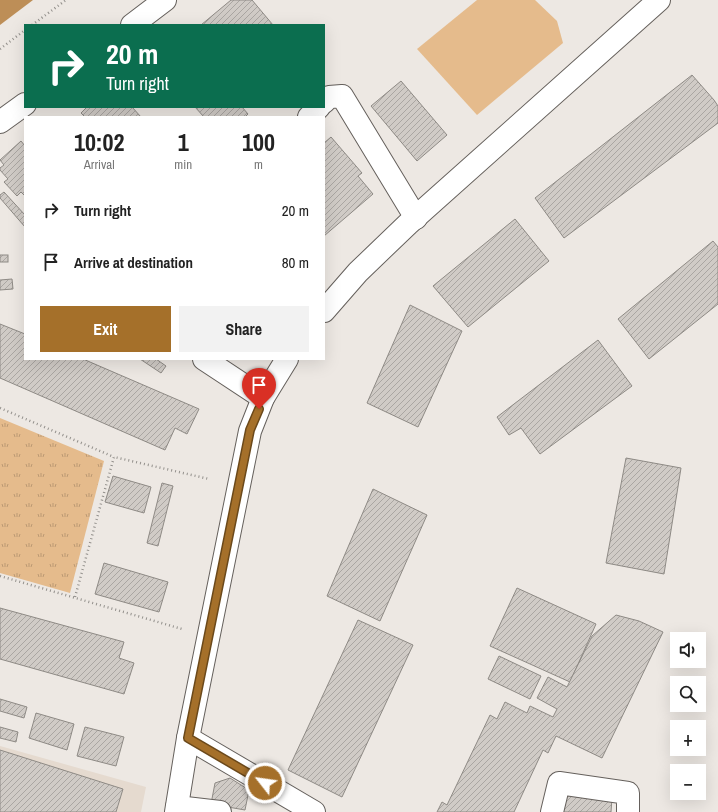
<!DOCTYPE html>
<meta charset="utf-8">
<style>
:root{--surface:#fff;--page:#f2f2f2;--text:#222;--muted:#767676;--accent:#a5702a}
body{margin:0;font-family:"Archivo Narrow",sans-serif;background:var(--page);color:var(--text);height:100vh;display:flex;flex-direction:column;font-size:15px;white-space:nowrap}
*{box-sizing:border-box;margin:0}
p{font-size:13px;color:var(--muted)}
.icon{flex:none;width:22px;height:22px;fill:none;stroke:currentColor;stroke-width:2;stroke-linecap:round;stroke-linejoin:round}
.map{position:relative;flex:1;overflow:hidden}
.details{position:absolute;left:24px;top:116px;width:301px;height:244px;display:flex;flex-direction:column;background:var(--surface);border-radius:0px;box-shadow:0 4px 16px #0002}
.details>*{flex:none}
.hud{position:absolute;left:24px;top:24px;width:301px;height:84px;border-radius:0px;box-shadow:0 4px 16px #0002;background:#0b6e4f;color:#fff;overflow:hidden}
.buttons{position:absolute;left:670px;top:632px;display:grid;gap:8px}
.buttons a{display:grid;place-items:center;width:36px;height:36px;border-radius:0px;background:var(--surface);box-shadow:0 4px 16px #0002;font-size:20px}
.pin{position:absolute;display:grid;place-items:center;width:34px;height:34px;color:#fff;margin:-41px -17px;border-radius:50% 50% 50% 0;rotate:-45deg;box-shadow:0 0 4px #0007}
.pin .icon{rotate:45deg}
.me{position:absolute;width:44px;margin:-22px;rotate:300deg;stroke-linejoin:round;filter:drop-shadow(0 0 3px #0008)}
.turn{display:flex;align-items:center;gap:14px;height:84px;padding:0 16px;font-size:18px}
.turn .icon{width:52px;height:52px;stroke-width:2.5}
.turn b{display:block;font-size:28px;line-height:34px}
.eta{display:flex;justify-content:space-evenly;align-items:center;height:68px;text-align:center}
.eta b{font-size:24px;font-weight:700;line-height:28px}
.primary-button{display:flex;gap:8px;margin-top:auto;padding:8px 16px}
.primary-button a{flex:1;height:46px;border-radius:0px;background:var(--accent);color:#fff;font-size:16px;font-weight:700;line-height:46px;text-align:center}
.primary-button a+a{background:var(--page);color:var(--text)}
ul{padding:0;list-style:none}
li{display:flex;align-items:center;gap:12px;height:52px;padding:0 16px}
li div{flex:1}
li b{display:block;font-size:15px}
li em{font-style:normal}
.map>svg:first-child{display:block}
.built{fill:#e5dacf}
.green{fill:#e5bb8c}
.park{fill:url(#park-tufts)}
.water{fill:#bd8e57}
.building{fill:url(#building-hatch);stroke:#8e8a85}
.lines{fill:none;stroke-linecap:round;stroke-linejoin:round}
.minor-casing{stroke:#65605c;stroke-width:24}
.path{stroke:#93908c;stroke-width:2.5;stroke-dasharray:1 3;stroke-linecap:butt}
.minor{stroke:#fff;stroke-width:22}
.route-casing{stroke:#6b491b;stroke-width:10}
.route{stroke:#a5702a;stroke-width:7}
</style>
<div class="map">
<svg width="718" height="812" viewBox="0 0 718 812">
<defs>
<pattern id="park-tufts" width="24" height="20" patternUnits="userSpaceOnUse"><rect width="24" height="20" fill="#e5bb8c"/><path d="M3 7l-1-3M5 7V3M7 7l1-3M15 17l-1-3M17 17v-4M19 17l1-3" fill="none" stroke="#bb9973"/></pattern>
<pattern id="building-hatch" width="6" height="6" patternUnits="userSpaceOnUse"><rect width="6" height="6" fill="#d0cbc6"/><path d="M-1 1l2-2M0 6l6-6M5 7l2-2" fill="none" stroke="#aaa6a2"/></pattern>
</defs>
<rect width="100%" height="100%" fill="#ede8e3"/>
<path class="built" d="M0,746L146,787L141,812H0Z"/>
<path class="green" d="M477,0H535L557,21L563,43L477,115L417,49Z"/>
<path class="park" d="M0,418L104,461L70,593L0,573Z"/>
<path class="water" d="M0,0H33L0,25Z"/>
<g class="building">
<path d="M231,0H252L273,25H201Z"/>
<path d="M692,75L714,100L718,106V123L564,238L535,198Z"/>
<path d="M401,81L447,135L417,161L371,106Z"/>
<path d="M87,107H132L141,117H85L81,113Z"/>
<path d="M195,107H242L248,114L245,117H204Z"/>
<path d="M331,137L362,173L358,176L373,194L324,236V143Z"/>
<path d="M21,141L25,146V196L21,192L17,196L4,182L8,179L0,170V168L4,165L0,160Z"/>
<path d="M4,192L25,215V227L0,198V195Z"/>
<path d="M515,219L549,261L468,327L433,286Z"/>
<path d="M713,241L718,247V304L649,359L618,319Z"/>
<rect x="0" y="255" width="8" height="7"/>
<path d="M12,279L13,289L0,290V280Z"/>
<path d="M410,305L462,331L418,427L367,403Z"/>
<path d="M0,324L25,334V359H83L199,409L187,434L175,428L165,450L0,378Z"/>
<path d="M598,340L632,386L540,454L521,428L509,435L497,417Z"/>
<path d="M140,359H156L166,366L161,373Z"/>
<path d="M626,458L681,468L664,574L606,563Z"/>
<path d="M113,476L151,487L144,513L105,502Z"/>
<path d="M162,483L173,486L158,546L147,543Z"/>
<path d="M373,489L427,515L380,621L327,596Z"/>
<path d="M104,563L168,582L159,612L95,594Z"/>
<path d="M517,588L596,624L570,682L490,646Z"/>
<path d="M0,608L124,642L119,658L134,663L124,694L0,659Z"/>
<path d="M616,615L639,621L663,632L602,758L556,736L548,753L543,750L514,812H437L442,802L447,805L490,715L497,719L505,702L527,713L530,706L553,717L557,709L537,698L548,677L567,687L592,636Z"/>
<path d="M358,620L413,645L342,797L288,770Z"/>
<path d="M499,656L541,676L530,699L488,679Z"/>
<path d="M0,699L27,707L24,718L0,711Z"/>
<path d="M36,713L74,724L67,750L29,738Z"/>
<path d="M0,727L18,732L16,742L0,738Z"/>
<path d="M85,727L124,737L116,766L77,756Z"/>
<path d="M0,750L123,789L116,812H0Z"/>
<path d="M230,778L249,790L245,810L211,804L215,783Z"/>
<path d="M568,788L612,798L611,812H563Z"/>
</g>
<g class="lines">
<defs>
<g id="minor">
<path d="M132,25L165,0"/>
<path d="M324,102L329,97L342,96L416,218"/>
<path d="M309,117L319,107"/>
<path d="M0,122L25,104"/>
<path d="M324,311L358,272L408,224L659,0"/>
<path d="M204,359L263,398"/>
<path d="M188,738L314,812"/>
<path d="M177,807L220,812"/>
<path d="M176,812L188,738L250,431L263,398L287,359"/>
<path d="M552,812L559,783L628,793V812"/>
</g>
</defs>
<use href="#minor" class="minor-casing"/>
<g class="path">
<path d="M32,25L66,0"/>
<path d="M0,49L25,30"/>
<path d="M0,408L114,457"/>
<path d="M0,576L182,629"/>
<path d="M75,597L114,457L209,479"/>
</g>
<use href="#minor" class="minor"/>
</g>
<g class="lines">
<defs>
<path id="route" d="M259,409L250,430L188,738L265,783"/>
</defs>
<use href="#route" class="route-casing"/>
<use href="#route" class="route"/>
</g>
</svg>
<div class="buttons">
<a><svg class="icon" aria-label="sound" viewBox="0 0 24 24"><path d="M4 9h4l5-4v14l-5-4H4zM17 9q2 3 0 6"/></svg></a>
<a><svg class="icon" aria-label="search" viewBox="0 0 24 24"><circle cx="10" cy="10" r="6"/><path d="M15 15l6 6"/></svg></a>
<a>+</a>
<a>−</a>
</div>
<div class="pin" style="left:259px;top:409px;background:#d93025"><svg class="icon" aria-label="arrive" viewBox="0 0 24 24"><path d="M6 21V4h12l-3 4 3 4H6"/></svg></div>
<svg class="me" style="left:265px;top:783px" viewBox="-20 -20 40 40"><circle r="17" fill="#a5702a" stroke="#fff" stroke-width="3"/><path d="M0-11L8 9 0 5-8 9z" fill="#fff"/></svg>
<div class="hud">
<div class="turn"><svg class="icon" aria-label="right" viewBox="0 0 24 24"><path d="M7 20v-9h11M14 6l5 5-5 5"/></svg><div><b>20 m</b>Turn right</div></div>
</div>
<section class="details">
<div class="eta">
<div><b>10:02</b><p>Arrival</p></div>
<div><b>1</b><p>min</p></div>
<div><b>100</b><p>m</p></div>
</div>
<ul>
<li><svg class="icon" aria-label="right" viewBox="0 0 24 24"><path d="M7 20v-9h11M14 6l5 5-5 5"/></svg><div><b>Turn right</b></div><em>20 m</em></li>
<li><svg class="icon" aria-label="arrive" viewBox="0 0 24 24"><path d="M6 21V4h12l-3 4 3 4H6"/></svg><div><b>Arrive at destination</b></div><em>80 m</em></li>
</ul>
<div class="primary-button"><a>Exit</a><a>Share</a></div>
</section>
</div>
